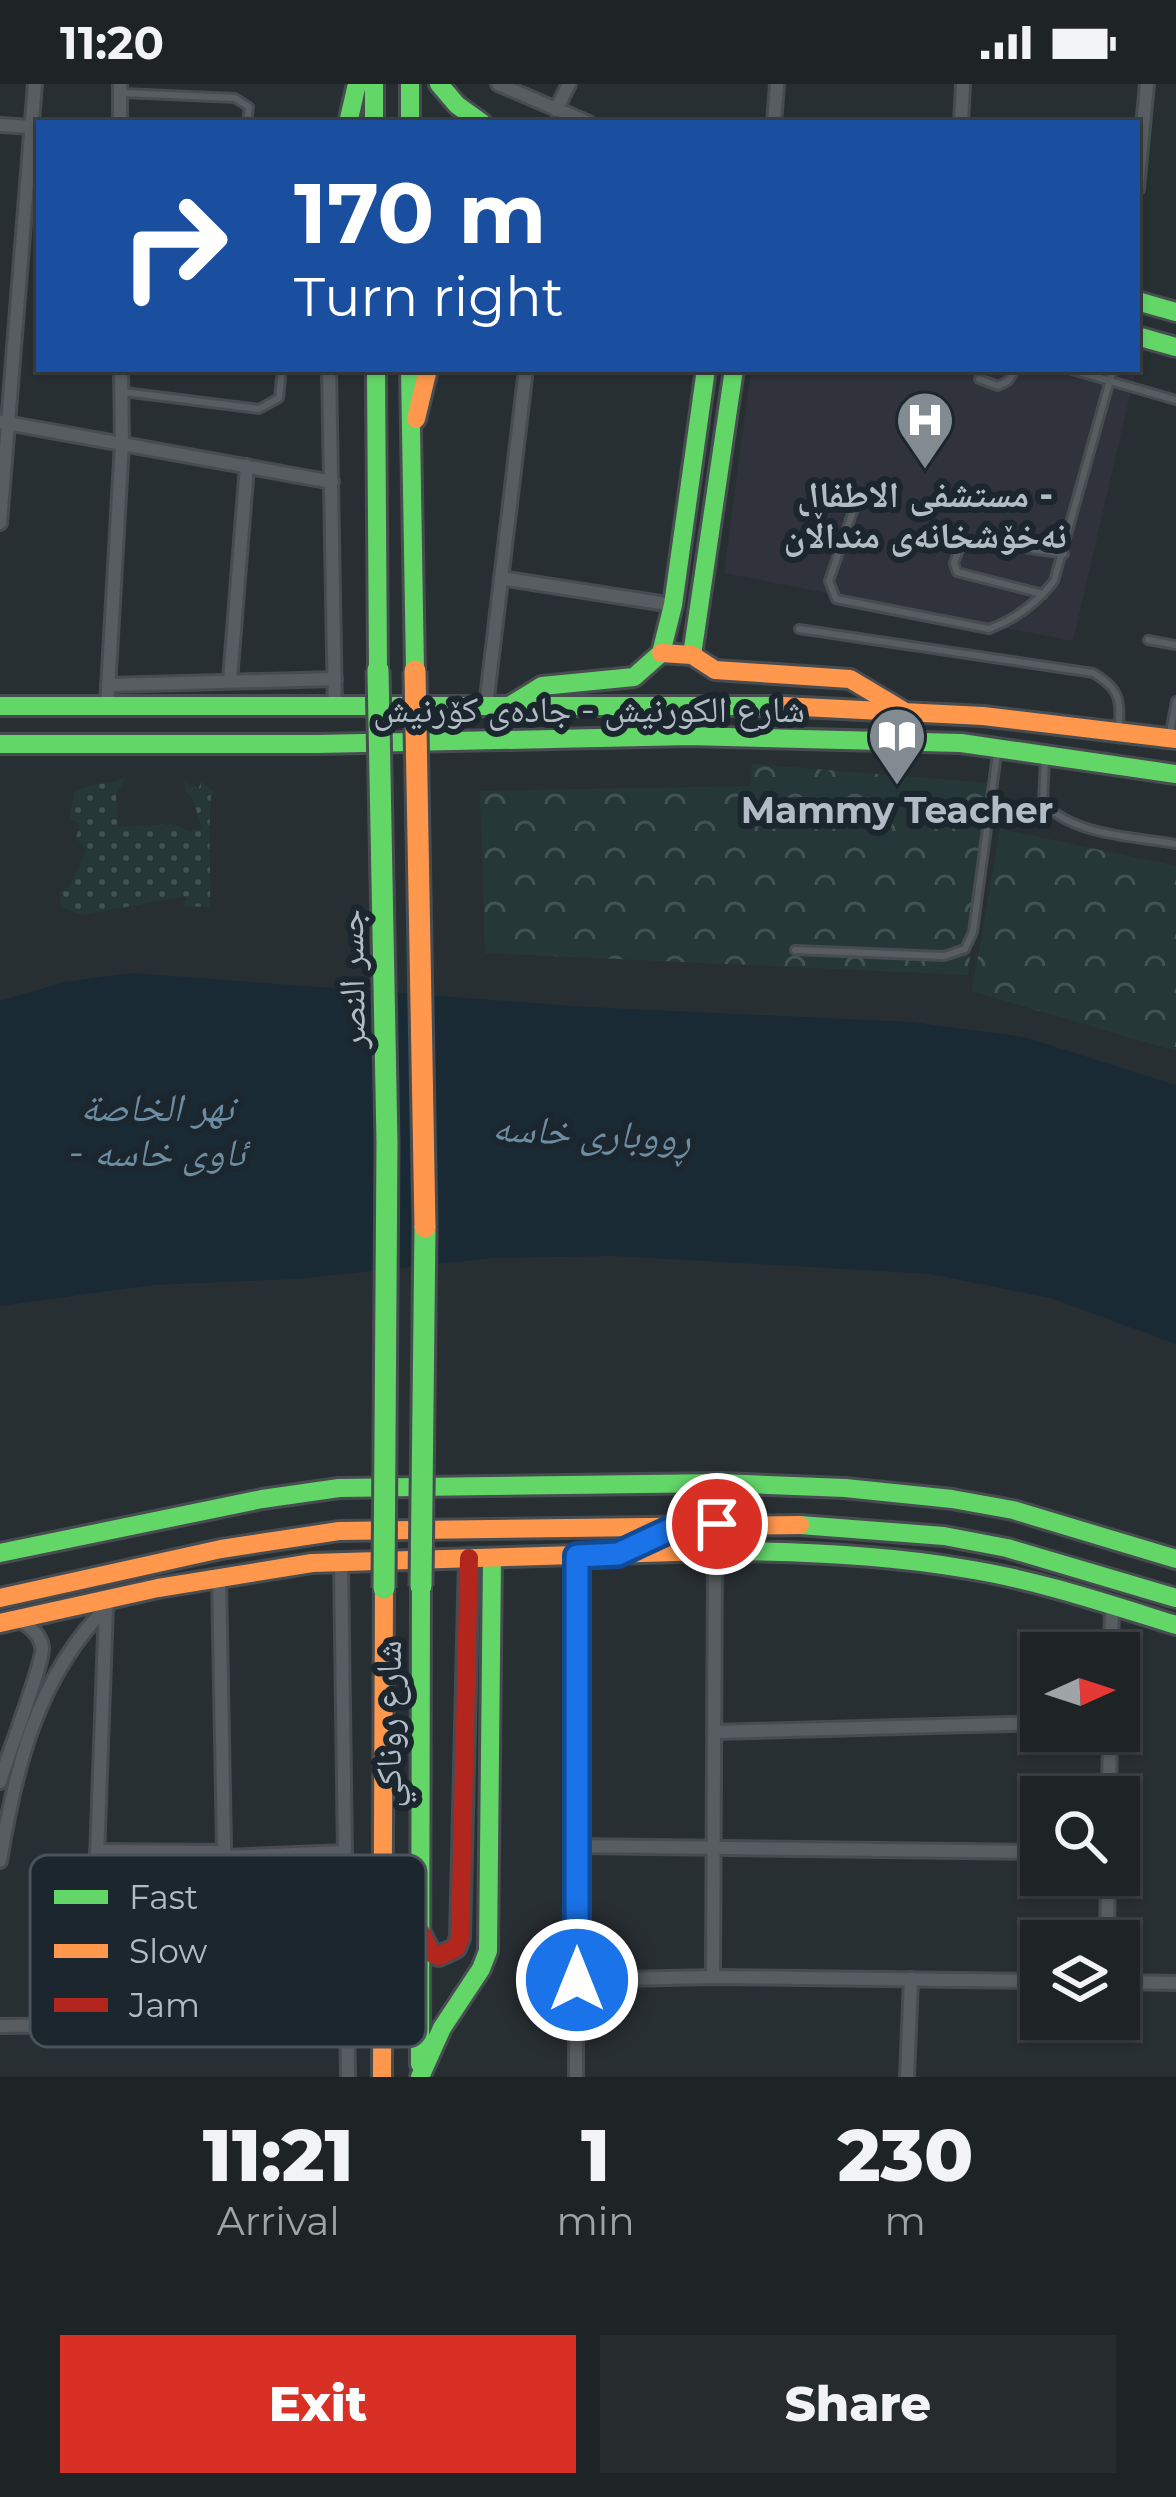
<!DOCTYPE html>
<meta charset="utf-8">
<style>
:root{--surface:#1e2326;--page:#262b2e;--text:#f1f3f6;--muted:#a1a4a7;--line:#3c4043;--accent:#d93025}
body{margin:0;font-family:Montserrat,"Noto Naskh Arabic",sans-serif;background:var(--page);color:var(--text);height:100vh;display:flex;flex-direction:column;font-size:45px;white-space:nowrap}
*{box-sizing:border-box;margin:0}
p{font-size:39px;color:var(--muted)}
.icon{flex:none;width:66px;height:66px;fill:none;stroke:currentColor;stroke-width:2;stroke-linecap:round;stroke-linejoin:round}
.map{position:relative;height:1993px;overflow:hidden}
.side{display:flex;flex-direction:column;background:var(--surface);flex:1}
.side>*{flex:none}
.banner{position:absolute;left:36px;top:36px;width:1104px;height:252px;border-radius:0px;box-shadow:0 3px 9px #0004,0 0 0 3px var(--line);background:#1a4fa0;color:#fff;overflow:hidden}
.needle{width:78px;rotate:87deg}
.tools{position:absolute;left:1020px;top:1548px;display:grid;gap:24px}
.tools a{display:grid;place-items:center;width:120px;height:120px;border-radius:0px;background:var(--surface);box-shadow:0 3px 9px #0004,0 0 0 3px var(--line);font-size:60px}
.pin{position:absolute;display:grid;place-items:center;width:102px;height:102px;color:#fff;margin:-51px;border:6px solid #fff;border-radius:50%;box-shadow:0 3px 12px #0007}
.me{position:absolute;width:132px;margin:-66px;rotate:0deg;stroke-linejoin:round;filter:drop-shadow(0 0 9px #0008)}
.turn{display:flex;align-items:center;gap:42px;height:252px;padding:0 60px;font-size:54px}
.turn .icon{width:156px;height:156px;stroke-width:2.5}
.turn b{display:block;font-size:84px;line-height:102px}
.eta{display:flex;justify-content:space-evenly;align-items:center;height:204px;text-align:center}
.eta b{font-size:72px;font-weight:800;line-height:84px}
.button{display:flex;gap:24px;margin-top:auto;padding:24px 60px}
.button a{flex:1;height:138px;border-radius:0px;background:var(--accent);color:#fff;font-size:48px;font-weight:800;line-height:138px;text-align:center}
.button a+a{background:var(--page);color:var(--text)}
.status{display:flex;justify-content:space-between;align-items:center;height:84px;padding:0 60px;background:var(--surface);direction:ltr}
.status svg{height:33px;fill:currentColor}
.map>svg:first-child{display:block}
.medical{fill:#30323c}
.grass{fill:url(#grass-dots)}
.park{fill:url(#park-crowns)}
.water{fill:#192a35}
.lines{fill:none;stroke-linecap:round;stroke-linejoin:round}
.lane-casing{stroke:#464c50;stroke-width:12}
.street-casing{stroke:#464c50;stroke-width:18}
.fast-casing{stroke:#464c50;stroke-width:24}
.slow-casing{stroke:#464c50;stroke-width:24}
.jam-casing{stroke:#464c50;stroke-width:24}
.lane{stroke:#585d62;stroke-width:6}
.street{stroke:#585d62;stroke-width:12}
.fast{stroke:#63d668;stroke-width:18}
.slow{stroke:#ff974d;stroke-width:18}
.jam{stroke:#b3261e;stroke-width:18}
.fast-bridge-casing{stroke:#464c50;stroke-width:27;stroke-linecap:butt}
.slow-bridge-casing{stroke:#464c50;stroke-width:27;stroke-linecap:butt}
.fast-bridge{stroke:#63d668;stroke-width:21}
.slow-bridge{stroke:#ff974d;stroke-width:21}
.route-casing{stroke:#114b97;stroke-width:30}
.route{stroke:#1a73e8;stroke-width:21}
.labels{text-anchor:middle;dominant-baseline:central;stroke-width:12;stroke-linejoin:round;paint-order:stroke}
.poi-label{font-size:36px;font-weight:bold;fill:#b2bcc5;stroke:#1c262e}
.street-label{font-size:36px;fill:#b2bcc5;stroke:#1c262e}
.water-label{font-size:39px;font-style:italic;fill:#6d8da2;stroke:#1c262e}
.key{fill:#1c262e;stroke:#49535b;stroke-width:3}
.key-label{font-size:33px;fill:#b2bcc5}
</style>
<div class="status"><b>11:20</b><svg viewBox="0 0 49 12"><path d="M0 12V9h3v3zM5 12V6h3v6zM10 12V3h3v9zM15 12V0h3v12zM26 1h20v11H26zM47 4h2v5h-2z"/></svg></div>
<div class="map">
<svg width="1176" height="1993" viewBox="0 0 1176 1993">
<defs>
<pattern id="grass-dots" width="8" height="8" patternUnits="userSpaceOnUse" patternTransform="scale(3)"><rect width="8" height="8" fill="#253837"/><path d="M2 2h.1M6 6h.1" fill="none" stroke="#425352" stroke-width="1.8" stroke-linecap="round"/></pattern>
<pattern id="park-crowns" width="20" height="18" patternUnits="userSpaceOnUse" patternTransform="scale(3)"><rect width="20" height="18" fill="#253837"/><path d="M2 6a3 3 0 1 1 6 0M12 15a3 3 0 1 1 6 0" fill="none" stroke="#425352"/></pattern>
</defs>
<rect width="100%" height="100%" fill="#282f33"/>
<path class="medical" d="M751,285H1136L1073,557L724,489Z"/>
<path class="grass" d="M126,693L116,710L118,743L172,740L189,747L202,745L193,715L185,707V697L190,702L193,699L198,706L201,698L216,709L211,711C208,749 211,784 210,823L184,822L187,812L81,831L61,823L60,808L70,802L87,766L76,754L80,740L70,734L74,708C91,698 108,702 126,693Z"/>
<g class="park">
<path d="M752,680L987,699L968,891L485,869L480,707L751,702Z"/>
<path d="M1000,745L1176,782V967L972,907Z"/>
</g>
<path class="water" d="M131,889L589,923L912,938L1024,953L1176,1001V1260L1050,1214L931,1190L615,1172L494,1174L297,1195L153,1201L0,1222V917L65,898Z"/>
<g class="lines">
<defs>
<g id="lane">
<path d="M123,9L235,14L249,23L247,39"/>
<path d="M1069,285L1176,316"/>
<path d="M979,295L998,302L1008,297L1016,285"/>
<path d="M124,308L259,325L279,314L282,285"/>
<path d="M854,424L829,497L836,515L989,545C1016,535 1036,520 1054,497L1113,285"/>
<path d="M1043,510L957,488L954,479L961,460L978,457L1064,470"/>
<path d="M799,545L1093,589C1117,603 1121,613 1119,640"/>
<path d="M1148,556L1176,561"/>
<path d="M1170,649L1176,617"/>
<path d="M1045,675L1043,719C1076,752 1131,752 1176,760"/>
<path d="M795,866L944,872L965,865L973,848L997,670"/>
</g>
<g id="street">
<path d="M498,0L589,39"/>
<path d="M556,26L569,0"/>
<path d="M120,39V0"/>
<path d="M774,39L777,0"/>
<path d="M961,39L963,0"/>
<path d="M0,41L31,43"/>
<path d="M1137,105L1147,0"/>
<path d="M329,285L335,625"/>
<path d="M1,338L332,398"/>
<path d="M0,439L35,0"/>
<path d="M501,494L673,521"/>
<path d="M230,596L247,382"/>
<path d="M108,601L335,595"/>
<path d="M486,622L526,285"/>
<path d="M107,623L122,359L121,285"/>
<path d="M341,1477L348,1993"/>
<path d="M219,1492L226,1871"/>
<path d="M1111,1569L1112,1521"/>
<path d="M714,1648L1041,1639"/>
<path d="M0,1698C6,1675 45,1576 42,1563C40,1550 30,1542 18,1536"/>
<path d="M1109,1713L1110,1647"/>
<path d="M578,1762L1041,1768"/>
<path d="M97,1767L224,1768"/>
<path d="M224,1773L345,1768"/>
<path d="M0,1777C15,1684 38,1591 107,1523"/>
<path d="M1107,1857L1108,1791"/>
<path d="M713,1893L715,1467"/>
<path d="M577,1896L713,1893L1041,1897"/>
<path d="M1119,1898L1176,1899"/>
<path d="M91,1940L106,1523"/>
<path d="M0,1942L347,1939"/>
<path d="M576,1993L577,1472"/>
<path d="M907,1993L911,1895"/>
</g>
<g id="fast">
<path d="M374,0V39"/>
<path d="M410,0V39"/>
<path d="M439,0L457,21L482,39"/>
<path d="M348,39L357,0"/>
<path d="M1137,217L1176,228"/>
<path d="M1137,252L1176,263"/>
<path d="M376,285L378,586"/>
<path d="M410,285L415,587"/>
<path d="M692,571L734,285"/>
<path d="M511,621L542,602L634,593L661,569L673,521L706,285"/>
<path d="M0,622H782"/>
<path d="M0,660H318L689,652L961,659L1176,690"/>
<path d="M800,1441L944,1452L1007,1464L1176,1514"/>
<path d="M711,1467C794,1467 878,1470 961,1484C1034,1495 1105,1519 1176,1541"/>
<path d="M0,1469L262,1415L339,1404L721,1399L845,1404L952,1415L1013,1426L1176,1475"/>
<path d="M420,1980L421,1502"/>
<path d="M420,1993L442,1944L481,1885L488,1867L492,1474"/>
</g>
<g id="slow">
<path d="M416,335L428,285"/>
<path d="M661,569L692,571L715,586L850,595L902,626"/>
<path d="M782,622L983,632L1176,655"/>
<path d="M0,1514L221,1465L339,1447L800,1441"/>
<path d="M0,1539L158,1504L312,1479L711,1467"/>
<path d="M382,1993L384,1504"/>
</g>
<path id="jam" d="M420,1847L431,1869L439,1872L456,1864L460,1854L469,1474"/>
</defs>
<use href="#lane" class="lane-casing"/>
<use href="#street" class="street-casing"/>
<use href="#fast" class="fast-casing"/>
<use href="#slow" class="slow-casing"/>
<use href="#jam" class="jam-casing"/>
<use href="#lane" class="lane"/>
<use href="#street" class="street"/>
<use href="#fast" class="fast"/>
<use href="#slow" class="slow"/>
<use href="#jam" class="jam"/>
<defs>
<g id="fast-bridge">
<path d="M378,586L387,1058L384,1504"/>
<path d="M421,1502L425,1143"/>
</g>
<path id="slow-bridge" d="M415,587L425,1143"/>
</defs>
<use href="#fast-bridge" class="fast-bridge-casing"/>
<use href="#slow-bridge" class="slow-bridge-casing"/>
<use href="#fast-bridge" class="fast-bridge"/>
<use href="#slow-bridge" class="slow-bridge"/>
</g>
<g class="lines">
<defs>
<path id="route" d="M577,1896V1472L618,1470L680,1441L717,1440"/>
</defs>
<use href="#route" class="route-casing"/>
<use href="#route" class="route"/>
</g>
<defs>
<symbol id="hospital-pin" viewBox="-11 -11 22 30"><path d="M0 17L-7.5 6A9.5 9.5 0 1 1 7.5 6Z" fill="#828b92" stroke="#1c262e"/><path d="M-5-5h3v3.5h4V-5h3V5h-3V1.5h-4V5h-3Z" fill="#fff"/></symbol>
<symbol id="library-pin" viewBox="-11 -11 22 30"><path d="M0 17L-7.5 6A9.5 9.5 0 1 1 7.5 6Z" fill="#828b92" stroke="#1c262e"/><path d="M-6-4Q-3-5.5-.7-3.5V5Q-3 3-6 4ZM6-4Q3-5.5 .7-3.5V5Q3 3 6 4Z" fill="#fff"/></symbol>
</defs>
<g fill-rule="evenodd">
<use href="#hospital-pin" x="892" y="303" width="66" height="90"/>
<use href="#library-pin" x="864" y="619" width="66" height="90"/>
</g>
<g class="labels">
<g class="poi-label">
<text x="925" y="410">مستشفى الاطفال -<tspan x="925" dy="41">نەخۆشخانەی منداڵان</tspan></text>
<text x="897" y="726">Mammy Teacher</text>
</g>
<g class="street-label">
<text x="589" y="625">شارع الكورنيش - جادەی کۆرنیش</text>
<text transform="translate(351 895) rotate(-91)">جسر النصر</text>
<text transform="translate(388 1640) rotate(-90)">شارع روناكي</text>
</g>
<g class="water-label">
<text x="157" y="1023">نهر الخاصة<tspan x="157" dy="45">- ئاوی خاسە</tspan></text>
<text transform="translate(592 1048) rotate(3)">ڕووباری خاسە</text>
</g>
</g>
<rect x="30" y="1771" width="396" height="192" rx="18" class="key"/>
<rect x="54" y="1806" width="54" height="14" fill="#63d668"/>
<rect x="54" y="1860" width="54" height="14" fill="#ff974d"/>
<rect x="54" y="1914" width="54" height="14" fill="#b3261e"/>
<g class="key-label">
<text x="129" y="1825">Fast</text>
<text x="129" y="1879">Slow</text>
<text x="129" y="1933">Jam</text>
</g>
</svg>
<div class="tools">
<a><svg class="needle" viewBox="-14 -14 28 28"><path d="M0-13l5 13h-10z" fill="#e53935"/><path d="M0 13l5-13h-10z" fill="#a1a4a7"/></svg></a>
<a><svg class="icon" aria-label="search" viewBox="0 0 24 24"><circle cx="10" cy="10" r="6"/><path d="M15 15l6 6"/></svg></a>
<a><svg class="icon" aria-label="layers" viewBox="0 0 24 24"><path d="M12 4l9 5-9 5-9-5zM3 14l9 5 9-5"/></svg></a>
</div>
<div class="pin" style="left:717px;top:1440px;background:#d93025"><svg class="icon" aria-label="arrive" viewBox="0 0 24 24"><path d="M6 21V4h12l-3 4 3 4H6"/></svg></div>
<svg class="me" style="left:577px;top:1896px" viewBox="-20 -20 40 40"><circle r="17" fill="#1a73e8" stroke="#fff" stroke-width="3"/><path d="M0-11L8 9 0 5-8 9z" fill="#fff"/></svg>
<div class="banner">
<div class="turn"><svg class="icon" aria-label="right" viewBox="0 0 24 24"><path d="M7 20v-9h11M14 6l5 5-5 5"/></svg><div><b>170 m</b>Turn right</div></div>
</div>
</div>
<section class="side">
<div class="eta">
<div><b>11:21</b><p>Arrival</p></div>
<div><b>1</b><p>min</p></div>
<div><b>230</b><p>m</p></div>
</div>
<div class="button"><a>Exit</a><a>Share</a></div>
</section>
